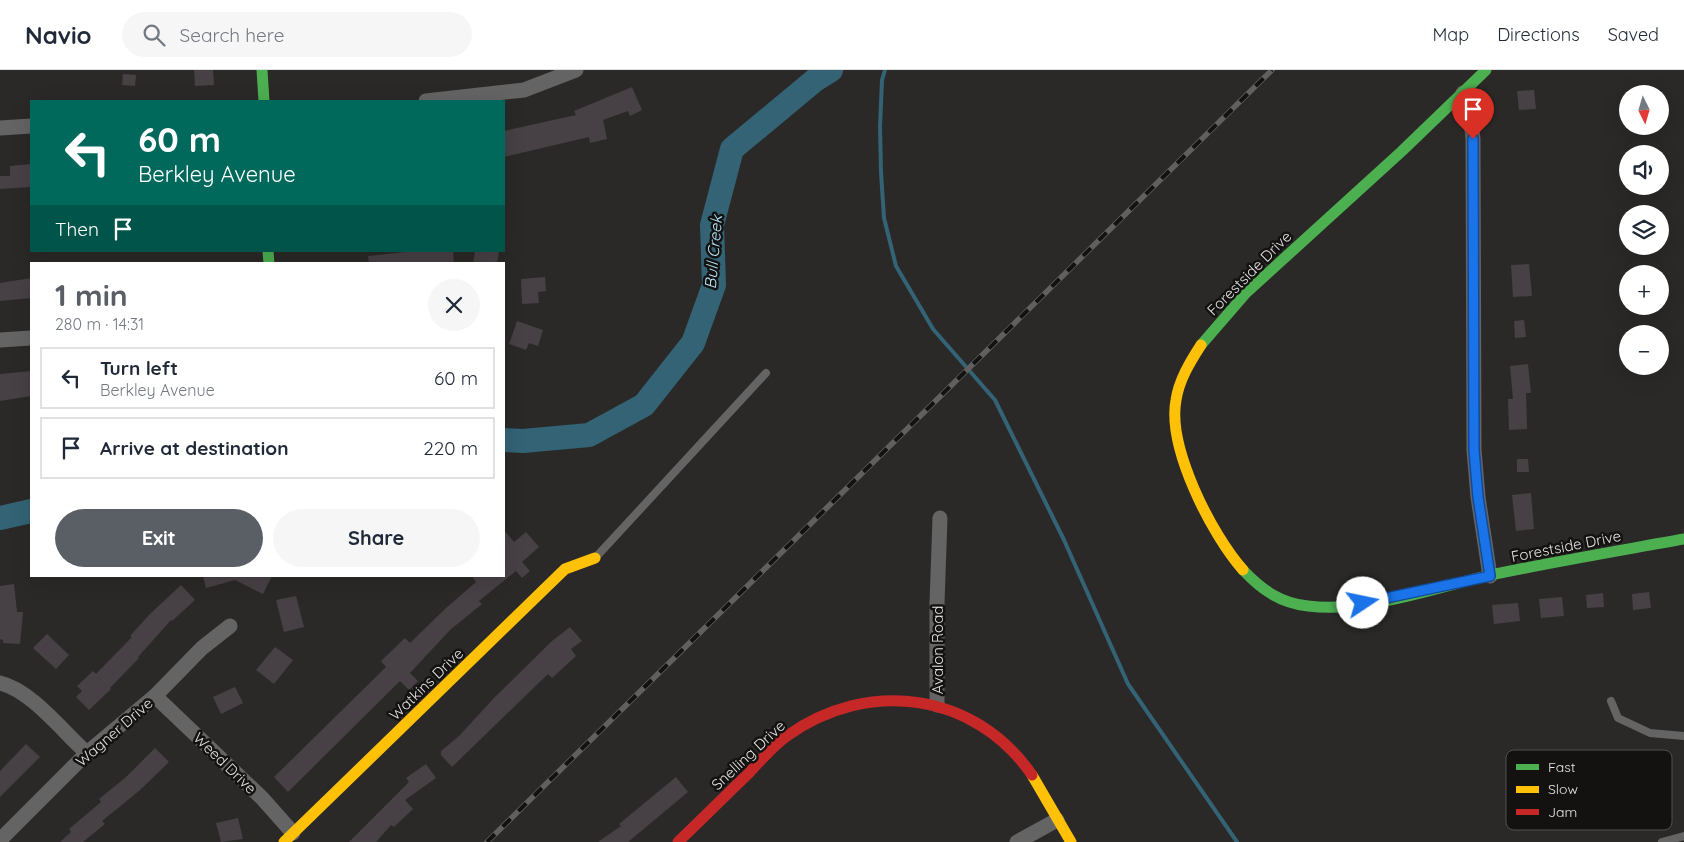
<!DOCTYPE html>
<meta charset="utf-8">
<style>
:root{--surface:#fff;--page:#f6f6f7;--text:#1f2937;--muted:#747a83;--line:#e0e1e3;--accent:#5a5f66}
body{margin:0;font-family:Quicksand,sans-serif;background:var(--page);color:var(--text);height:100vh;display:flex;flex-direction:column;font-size:19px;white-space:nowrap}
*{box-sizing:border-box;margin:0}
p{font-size:16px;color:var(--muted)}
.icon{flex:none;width:28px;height:28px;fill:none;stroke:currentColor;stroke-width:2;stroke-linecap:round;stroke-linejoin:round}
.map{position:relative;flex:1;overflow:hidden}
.panel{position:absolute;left:30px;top:192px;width:475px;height:315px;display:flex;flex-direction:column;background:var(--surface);border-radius:0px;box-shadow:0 5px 20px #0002}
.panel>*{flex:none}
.banner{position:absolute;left:30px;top:30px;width:475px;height:152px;border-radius:0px;box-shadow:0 5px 20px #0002;background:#00695c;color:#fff;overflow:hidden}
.needle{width:32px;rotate:175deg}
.controls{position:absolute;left:1619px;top:15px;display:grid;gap:10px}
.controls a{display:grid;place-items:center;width:50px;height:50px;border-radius:50%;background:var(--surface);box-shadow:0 5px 20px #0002;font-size:25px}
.pin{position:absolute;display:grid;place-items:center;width:42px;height:42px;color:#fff;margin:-51px -21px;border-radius:50% 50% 50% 0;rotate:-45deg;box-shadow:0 0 5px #0007}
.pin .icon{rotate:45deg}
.me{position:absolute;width:55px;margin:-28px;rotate:79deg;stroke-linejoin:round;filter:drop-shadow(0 0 4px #0008)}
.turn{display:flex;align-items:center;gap:18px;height:105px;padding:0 25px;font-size:22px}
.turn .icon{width:65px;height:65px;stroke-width:2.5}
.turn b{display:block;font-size:35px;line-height:42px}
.then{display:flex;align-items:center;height:48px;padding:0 25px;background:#0003;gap:10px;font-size:19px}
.round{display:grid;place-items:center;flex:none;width:52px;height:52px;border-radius:26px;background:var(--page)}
.headline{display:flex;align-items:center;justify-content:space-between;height:85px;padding:0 25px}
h1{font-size:30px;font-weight:800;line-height:38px;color:var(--accent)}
.action{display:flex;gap:10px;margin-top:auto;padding:10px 25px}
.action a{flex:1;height:58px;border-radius:30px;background:var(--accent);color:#fff;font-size:20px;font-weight:800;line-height:58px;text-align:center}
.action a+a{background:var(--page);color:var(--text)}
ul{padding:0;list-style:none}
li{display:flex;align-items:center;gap:15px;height:62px;margin:0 10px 8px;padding:0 15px;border:2px solid var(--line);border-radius:0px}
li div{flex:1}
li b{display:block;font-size:19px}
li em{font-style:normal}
header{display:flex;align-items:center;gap:30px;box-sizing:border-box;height:70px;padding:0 25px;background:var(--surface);border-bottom:1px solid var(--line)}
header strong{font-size:24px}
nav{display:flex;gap:28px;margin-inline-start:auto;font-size:18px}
.search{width:350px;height:45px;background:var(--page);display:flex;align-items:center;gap:12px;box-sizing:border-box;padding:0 18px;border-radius:28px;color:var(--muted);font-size:19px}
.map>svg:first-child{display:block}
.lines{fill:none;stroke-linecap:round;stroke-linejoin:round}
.stream{stroke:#336375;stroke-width:4}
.river{stroke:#336375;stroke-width:24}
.building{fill:#474045}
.lane{stroke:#656464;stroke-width:8}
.street{stroke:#656464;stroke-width:15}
.fast{stroke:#4caf50;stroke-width:11}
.slow{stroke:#ffc107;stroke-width:11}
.jam{stroke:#c62828;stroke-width:11}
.rail-casing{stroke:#616060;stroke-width:5.5}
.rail{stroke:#131211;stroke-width:4;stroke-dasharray:11;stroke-linecap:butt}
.route-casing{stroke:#114b97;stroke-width:12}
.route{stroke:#1a73e8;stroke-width:9}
.labels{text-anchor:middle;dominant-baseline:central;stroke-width:5;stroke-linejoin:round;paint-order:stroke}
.street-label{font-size:15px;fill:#e3e2e1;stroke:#131211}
.water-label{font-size:16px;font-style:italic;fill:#baeaff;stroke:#131211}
.key{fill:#131211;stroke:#51504f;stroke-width:1}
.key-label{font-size:14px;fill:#e3e2e1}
</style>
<header>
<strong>Navio</strong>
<div class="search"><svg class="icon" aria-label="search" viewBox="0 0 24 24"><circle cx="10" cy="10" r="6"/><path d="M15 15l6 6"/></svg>Search here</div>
<nav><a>Map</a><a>Directions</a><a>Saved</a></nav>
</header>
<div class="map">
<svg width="1684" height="772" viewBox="0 0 1684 772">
<rect width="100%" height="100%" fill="#2a2928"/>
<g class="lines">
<path class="stream" d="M885,0L882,10L880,57L881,102L884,148L896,196L933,259L995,330L1064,470L1128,614L1237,772"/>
<g class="river">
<path d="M504,370L523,371L589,365L644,335L693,273L714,215L712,155L732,79L815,10L831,0"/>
<path d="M0,448L31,441"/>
</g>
</g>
<g class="building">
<path d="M194,0H213L214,15L195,16Z"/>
<path d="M123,4L136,5L135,16L122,15Z"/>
<path d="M632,17L642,40L630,46L628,41L603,50L607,69L590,73L589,67L504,87V61L576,45L574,41Z"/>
<path d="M1534,20L1536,39L1519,40L1517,21Z"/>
<path d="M31,94V117L0,119V106H10V96Z"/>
<path d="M416,181H453L454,194H369L368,186Z"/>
<path d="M475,181H499L497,194H473Z"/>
<path d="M1529,194L1532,226L1513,227L1511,195Z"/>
<path d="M545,207L546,221L538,222L539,233L522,234L521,209Z"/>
<path d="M31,208V228L0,231V213Z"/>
<path d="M1524,250L1526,267L1515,268L1514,251Z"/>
<path d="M517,251L543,260L538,276L529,273L526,280L509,274Z"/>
<path d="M1528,294L1531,323H1526L1527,359L1509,360L1508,329H1513L1510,296Z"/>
<path d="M31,301V326L0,331V304Z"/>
<path d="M1517,389H1528L1529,402H1517Z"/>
<path d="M1531,423L1534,459L1516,461L1512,425Z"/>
<path d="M504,460L514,472L526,462L539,477L522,492L530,501L522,508L516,501L479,531L482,534L450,560L410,603L418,611L409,620L400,611L288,722L274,707L386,597L381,591L405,568L410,573L446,538L476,512L472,506H504Z"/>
<path d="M203,506H272L263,524L235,510L206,518Z"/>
<path d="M14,514L17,542H23L20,574L3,573V570L0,569V516Z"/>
<path d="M181,515L195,530L172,551L171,550L138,587L139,588L110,618L111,619L89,640L76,627L82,621L77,616L93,601L96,604L132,567L130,566L150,544Z"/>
<path d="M1649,522L1651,538L1633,540L1632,524Z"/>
<path d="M1603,523L1604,537L1587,538L1586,525Z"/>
<path d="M296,526L304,557L284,562L276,530Z"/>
<path d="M1562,527L1564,546L1541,548L1539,529Z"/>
<path d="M1518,533L1520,551L1494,554L1492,535Z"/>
<path d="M570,557L582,571L571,579L576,586L552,608L548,604L452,697L441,685V681L459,666L494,628L552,571Z"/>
<path d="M47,564L69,585L56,599L33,578Z"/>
<path d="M275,577L293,590L274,614L256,600Z"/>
<path d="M235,617L243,633L221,644L213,627Z"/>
<path d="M26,674L40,687L0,727V701Z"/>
<path d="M155,678L169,692L139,721L102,751L105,754L83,772H60L71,762L69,759L101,732L99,729L126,707Z"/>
<path d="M426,694L436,708L405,730L413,739L394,757L391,755L376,772H349L409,712L406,708Z"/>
<path d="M676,707L688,722L628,772H598L621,756L619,754Z"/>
<path d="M238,748L243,769L221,772L216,753Z"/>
</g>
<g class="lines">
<g class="lane">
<path d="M597,486L766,303"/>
<path d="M1611,631L1618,648L1650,663L1684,666"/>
<path d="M1662,772L1684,766"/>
</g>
<g class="street">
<path d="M1463,23L1470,41L1473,69L1474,380L1478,427L1490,506"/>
<path d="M426,31L524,20L576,0"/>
<path d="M0,58L31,56"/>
<path d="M0,270L31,268"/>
<path d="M0,613C31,620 63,662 87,683"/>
<path d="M155,626L262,728L293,763"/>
<path d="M937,635V533L940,448"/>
<path d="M0,770L87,683L155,626L202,578L230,556"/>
<path d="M1017,772L1057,750"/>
</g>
<g class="fast">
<path d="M262,0L264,31"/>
<path d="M268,181L269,194"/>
<path d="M1201,275L1246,223L1402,81L1486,0"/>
<path d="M1243,500C1262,520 1280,533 1308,536C1365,543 1431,519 1486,506C1552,492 1618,481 1684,469"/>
</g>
<g class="slow">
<path d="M1201,275C1190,292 1179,310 1176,330C1167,378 1212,465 1243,500"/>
<path d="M1032,705L1071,772"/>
<path d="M284,772L565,499L595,488"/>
</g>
<path class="jam" d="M678,772C702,749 725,726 749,703C761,690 773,676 787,666C868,608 975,622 1032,705"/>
<defs>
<path id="rail" d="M487,772L1272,0"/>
</defs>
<use href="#rail" class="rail-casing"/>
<use href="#rail" class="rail"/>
</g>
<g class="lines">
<defs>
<path id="route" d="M1363,533L1490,506L1478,427L1474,380L1473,69"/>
</defs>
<use href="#route" class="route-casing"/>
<use href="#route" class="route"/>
</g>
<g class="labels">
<g class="street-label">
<text transform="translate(1249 203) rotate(-45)">Forestside Drive</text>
<text transform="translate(1566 476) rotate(-11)">Forestside Drive</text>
<text transform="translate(937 580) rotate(-90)">Avalon Road</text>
<text transform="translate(426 614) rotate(-44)">Watkins Drive</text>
<text transform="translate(114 662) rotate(-41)">Wagner Drive</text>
<text transform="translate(748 685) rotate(-43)">Snelling Drive</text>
<text transform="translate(225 693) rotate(44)">Weed Drive</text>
</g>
<g class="water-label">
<text transform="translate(713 182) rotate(-85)">Bull Creek</text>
</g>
</g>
<rect x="1506" y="680" width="166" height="80" rx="8" class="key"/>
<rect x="1516" y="694" width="23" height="6" fill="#4caf50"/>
<rect x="1516" y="716" width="23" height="7" fill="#ffc107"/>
<rect x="1516" y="739" width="23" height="6" fill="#c62828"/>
<g class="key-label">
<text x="1548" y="702">Fast</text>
<text x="1548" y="724">Slow</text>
<text x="1548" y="747">Jam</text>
</g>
</svg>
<div class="controls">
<a><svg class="needle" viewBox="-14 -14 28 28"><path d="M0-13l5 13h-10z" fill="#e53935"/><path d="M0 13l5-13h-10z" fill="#747a83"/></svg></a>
<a><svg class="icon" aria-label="sound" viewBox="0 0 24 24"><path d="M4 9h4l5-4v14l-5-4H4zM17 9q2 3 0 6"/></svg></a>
<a><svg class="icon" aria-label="layers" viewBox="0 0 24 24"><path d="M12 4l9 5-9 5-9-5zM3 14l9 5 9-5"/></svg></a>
<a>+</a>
<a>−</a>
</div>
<div class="pin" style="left:1473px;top:69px;background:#d93025"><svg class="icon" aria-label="arrive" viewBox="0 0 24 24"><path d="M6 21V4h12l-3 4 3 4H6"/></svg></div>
<svg class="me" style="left:1363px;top:533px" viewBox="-20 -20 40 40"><circle r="19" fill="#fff"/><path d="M0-13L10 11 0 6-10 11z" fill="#1a73e8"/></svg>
<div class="banner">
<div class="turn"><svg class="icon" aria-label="left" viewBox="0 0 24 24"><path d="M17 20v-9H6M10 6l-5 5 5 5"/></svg><div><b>60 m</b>Berkley Avenue</div></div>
<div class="then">Then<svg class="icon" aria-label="arrive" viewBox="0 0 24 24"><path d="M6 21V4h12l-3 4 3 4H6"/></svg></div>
</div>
<section class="panel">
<div class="headline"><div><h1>1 min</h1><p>280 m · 14:31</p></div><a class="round"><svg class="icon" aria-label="close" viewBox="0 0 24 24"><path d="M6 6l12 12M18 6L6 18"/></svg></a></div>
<ul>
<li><svg class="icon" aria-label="left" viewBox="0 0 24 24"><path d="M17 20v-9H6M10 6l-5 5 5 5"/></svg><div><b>Turn left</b><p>Berkley Avenue</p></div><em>60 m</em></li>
<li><svg class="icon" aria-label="arrive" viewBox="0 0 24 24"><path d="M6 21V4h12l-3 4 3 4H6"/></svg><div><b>Arrive at destination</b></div><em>220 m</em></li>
</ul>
<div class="action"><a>Exit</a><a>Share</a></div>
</section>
</div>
